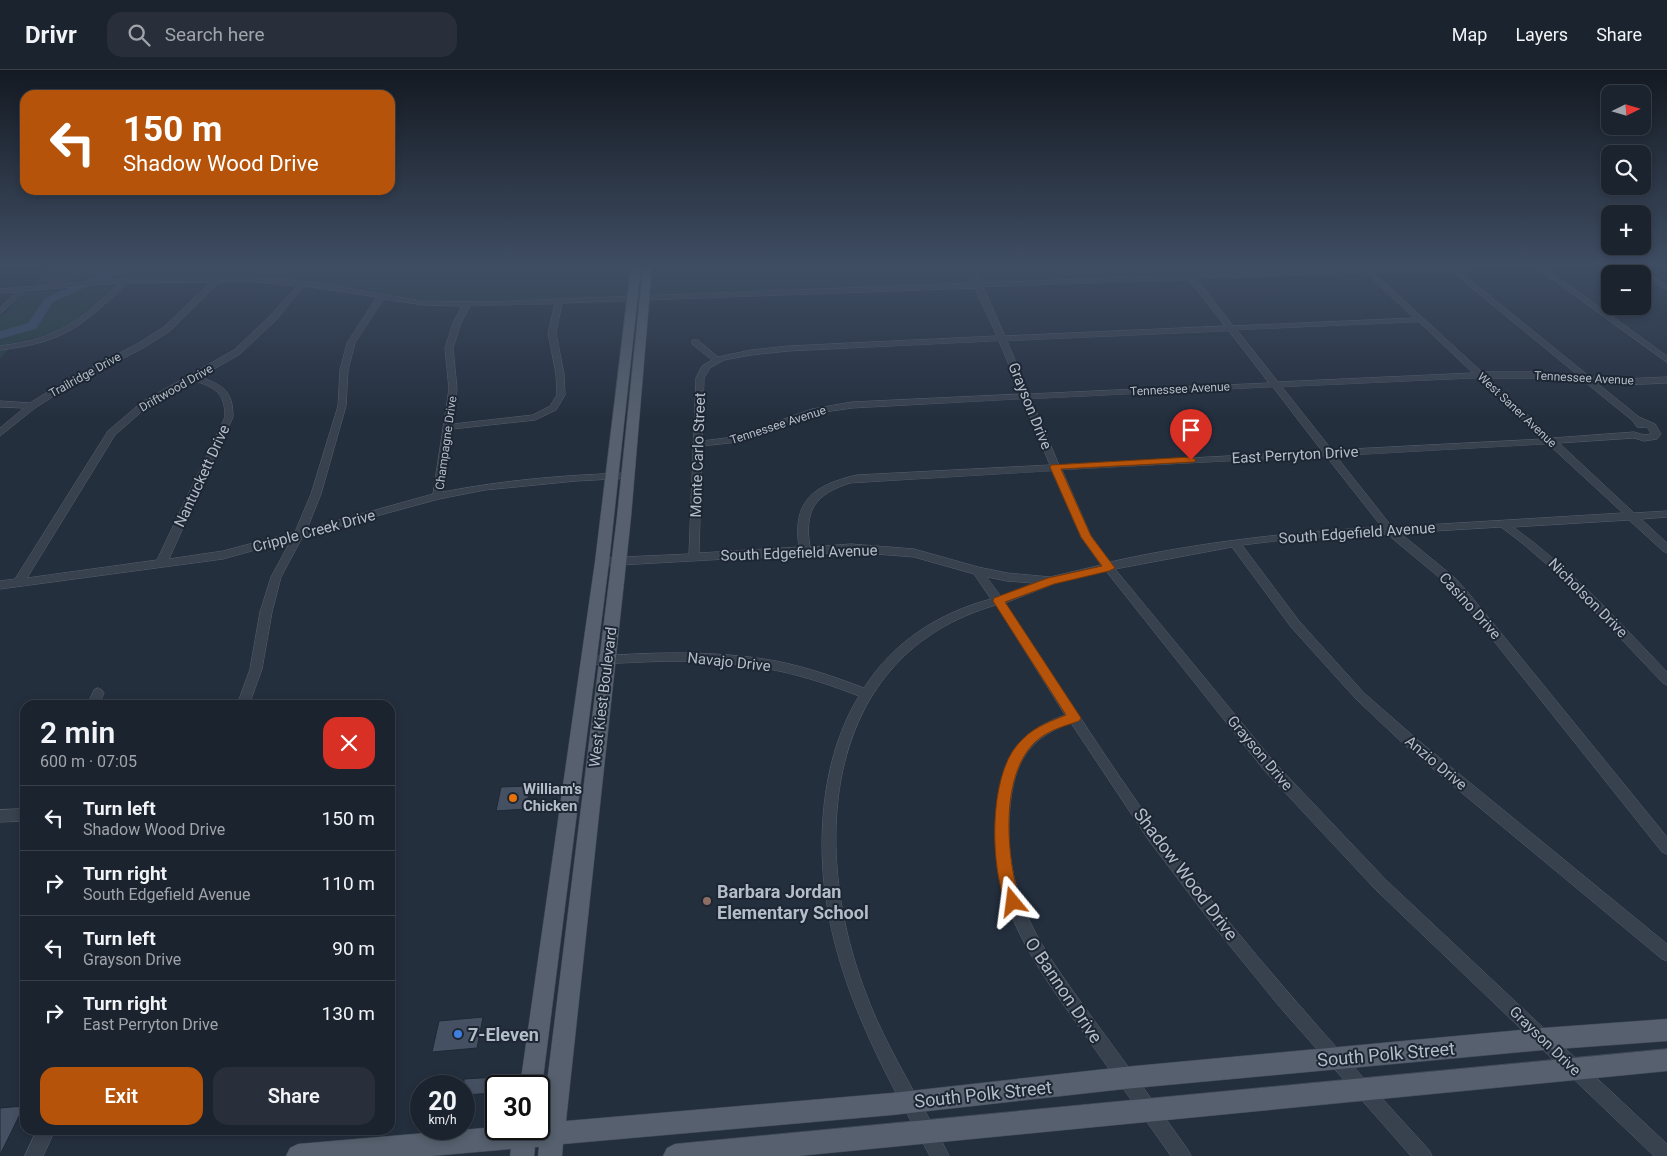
<!DOCTYPE html>
<meta charset="utf-8">
<style>
:root{--surface:#1b232e;--page:#282f3a;--text:#f1f3f6;--muted:#a0a4aa;--line:#39404a;--accent:#b45309}
body{margin:0;font-family:Roboto,sans-serif;background:var(--page);color:var(--text);height:100vh;display:flex;flex-direction:column;font-size:19px;white-space:nowrap}
*{box-sizing:border-box;margin:0}
p{font-size:16px;color:var(--muted)}
.icon{flex:none;width:28px;height:28px;fill:none;stroke:currentColor;stroke-width:2;stroke-linecap:round;stroke-linejoin:round}
.map{position:relative;flex:1;overflow:hidden}
.side{position:absolute;left:20px;top:630px;width:375px;height:435px;display:flex;flex-direction:column;background:var(--surface);border-radius:15px;box-shadow:0 2px 8px #0003,0 0 0 1px var(--line)}
.side>*{flex:none}
.guide{position:absolute;left:20px;top:20px;width:375px;height:105px;border-radius:15px;box-shadow:0 2px 8px #0003,0 0 0 1px var(--line);background:#b45309;color:#fff;overflow:hidden}
.needle{width:32px;rotate:85deg}
.tools{position:absolute;left:1601px;top:15px;display:grid;gap:10px}
.tools a{display:grid;place-items:center;width:50px;height:50px;border-radius:10px;background:var(--surface);box-shadow:0 2px 8px #0003,0 0 0 1px var(--line);font-size:25px}
.speed{position:absolute;left:410px;top:1005px;display:flex;gap:10px;font-size:25px;font-weight:700;text-align:center}
.speed>*{display:grid;place-content:center;width:65px;height:65px;border-radius:50%;background:var(--surface);box-shadow:0 2px 8px #0003,0 0 0 1px var(--line);line-height:1}
.speed small{font-size:12px;font-weight:400}
.speed .limit{border:2px solid #111;border-radius:8px;background:#fff;color:#111}
.pin{position:absolute;display:grid;place-items:center;width:42px;height:42px;color:#fff;margin:-51px -21px;border-radius:50% 50% 50% 0;rotate:-45deg;box-shadow:0 0 5px #0007}
.pin .icon{rotate:45deg}
.me{position:absolute;width:55px;margin:-28px;rotate:344deg;stroke-linejoin:round;filter:drop-shadow(0 0 4px #0008)}
.turn{display:flex;align-items:center;gap:18px;height:105px;padding:0 20px;font-size:22px}
.turn .icon{width:65px;height:65px;stroke-width:2.5}
.turn b{display:block;font-size:35px;line-height:42px}
.round{display:grid;place-items:center;flex:none;width:52px;height:52px;border-radius:15px;background:var(--page)}
.headline{display:flex;align-items:center;justify-content:space-between;height:85px;padding:0 20px}
h1{font-size:30px;font-weight:600;line-height:38px}
.action{display:flex;gap:10px;margin-top:auto;padding:10px 20px}
.action a{flex:1;height:58px;border-radius:15px;background:var(--accent);color:#fff;font-size:20px;font-weight:600;line-height:58px;text-align:center}
.action a+a{background:var(--page);color:var(--text)}
ul{padding:0;list-style:none}
li{display:flex;align-items:center;gap:15px;height:65px;padding:0 20px;border-top:1px solid var(--line)}
li div{flex:1}
li b{display:block;font-size:19px}
li em{font-style:normal}
header{display:flex;align-items:center;gap:30px;box-sizing:border-box;height:70px;padding:0 25px;background:var(--surface);border-bottom:1px solid var(--line)}
header strong{font-size:24px}
nav{display:flex;gap:28px;margin-inline-start:auto;font-size:18px}
.search{width:350px;height:45px;background:var(--page);display:flex;align-items:center;gap:12px;box-sizing:border-box;padding:0 18px;border-radius:15px;color:var(--muted);font-size:19px}
.map>svg:first-child{display:block}
.green{fill:#263c3f}
.lines{fill:none;stroke-linecap:round;stroke-linejoin:round}
.river{fill:#394c67;fill-rule:evenodd}
.building{fill:#455162;stroke:#1f2835}
.minor-casing{stroke:#565f6c;stroke-width:1}
.major-casing{stroke:#414a57;stroke-width:1}
.minor{fill:#38414e;fill-rule:evenodd}
.major{fill:#56606e;fill-rule:evenodd}
.route{fill:#b45309;stroke:#753606}
.food-dot{fill:#e8710a;stroke:#1d2633;stroke-width:2}
.education-dot{fill:#8d6e63;stroke:#1d2633;stroke-width:2}
.shop-dot{fill:#3f7fe0;stroke:#1d2633;stroke-width:2}
.labels{text-anchor:middle;dominant-baseline:central;stroke-width:4;stroke-linejoin:round;paint-order:stroke}
.far-street-label{font-size:12px;fill:#b4bcc9;stroke:#1d2633}
.street-label{font-size:15px;fill:#b4bcc9;stroke:#1d2633}
.poi-label{font-size:15px;font-weight:bold;fill:#b4bcc9;stroke:#1d2633;text-anchor:start}
.near-street-label{font-size:18px;fill:#b4bcc9;stroke:#1d2633}
.near-poi-label{font-size:18px;font-weight:bold;fill:#b4bcc9;stroke:#1d2633;text-anchor:start}
</style>
<header>
<strong>Drivr</strong>
<div class="search"><svg class="icon" aria-label="search" viewBox="0 0 24 24"><circle cx="10" cy="10" r="6"/><path d="M15 15l6 6"/></svg>Search here</div>
<nav><a>Map</a><a>Layers</a><a>Share</a></nav>
</header>
<div class="map">
<svg width="1667" height="1086" viewBox="0 0 1667 1086">
<rect width="100%" height="100%" fill="#242f3e"/>
<g class="green">
<path d="M48,197H75C66,208 47,214 32,215Z"/>
<path d="M96,197H1403L466,232L430,230L272,208L62,210Z"/>
<path d="M114,216L71,253L54,263L14,273L0,289V246L6,243L23,223Z"/>
</g>
<g class="lines">
<path class="river" d="M125,197H142L140,199L108,208L53,232L36,259L0,269V261L28,253L45,228L100,204Z"/>
</g>
<g class="building">
<path d="M530,716L526,739L496,741L501,717Z"/>
<path d="M483,947L477,978L432,982L439,951Z"/>
<path d="M498,1007L495,1023L464,1025V1009Z"/>
<path d="M24,1036L0,1085V1038Z"/>
</g>
<g class="lines">
<defs>
<g id="minor">
<path d="M85,197H94L57,214L134,208H255L303,211L423,231L484,232L973,213L966,197H972L981,213L1367,198L1472,197L1469,199L1458,200L1590,307L1621,309L1667,307V313L1621,315L1597,313L1639,347L1655,354L1661,364L1657,369L1644,371L1634,368L1559,373L1634,443L1667,441V447L1641,449L1667,473V483L1663,481L1629,450L1513,457C1571,498 1618,551 1667,602V615L1663,613L1565,510L1522,473L1501,457L1400,463L1454,507L1466,520L1667,767V784L1662,782L1458,526L1446,513L1387,464L1292,469L1242,475L1299,551L1364,623L1419,671L1667,874V891L1662,889L1409,679L1356,629L1291,557L1232,477L1115,499L1274,692L1386,810L1667,1074V1086H1654L1376,820L1264,700L1106,501L1056,513L1005,533C1057,610 1105,689 1160,764C1243,875 1336,978 1429,1080L1432,1086H1411L1279,936L1213,855L1150,772L1071,653C1032,667 1017,687 1011,728C998,827 1045,882 1099,957C1129,998 1159,1039 1188,1080L1191,1086H1171C1143,1046 1114,1006 1085,965C1031,889 983,827 998,727C1005,680 1022,661 1065,645L996,535C822,585 810,776 865,921C879,960 900,996 920,1033C930,1050 941,1068 949,1086H930C871,978 814,875 823,748C826,705 837,662 859,626C833,616 807,607 779,601C716,587 651,591 588,595L584,594L582,591L584,588L588,587C651,582 714,580 776,591C806,597 835,607 864,618C894,571 939,543 991,529L974,504L914,487L851,482L602,496L597,492L602,488L689,484L696,308L702,296L712,290L692,274V270H698L718,287L751,280L788,276L997,266L975,218L562,233L556,263L564,304L565,325L556,340L535,350L452,359L443,422C504,410 565,405 626,403L629,404L631,406L629,408L576,411L485,420L439,429L303,466L281,507L272,542L262,599L249,635H237L250,599L260,542L271,507L291,470L223,489L0,519V511L15,509L108,361L142,332L234,280L270,246L297,216L255,212H219L170,261L143,278L68,317L35,338L0,366V358L24,338L0,337V331L30,333L62,313L137,274L164,257L211,212L128,213C81,256 66,272 0,280V276C60,268 76,253 119,213L25,221L0,244V238L16,222L0,223V219L47,215L54,209ZM1450,200L1579,306L1534,302H1482L1374,203ZM1366,203L1414,248L1233,256L1197,209ZM1189,210L1225,256L1005,266L983,217ZM304,216L377,227L347,273L340,300L338,336L311,424L295,462L223,481L169,489L233,347C233,321 223,315 200,307L240,284L276,250ZM384,229L423,235L462,236L453,253L445,278L449,319L433,424L307,459L321,424L346,336L348,300L355,273ZM555,234L548,263L556,304L557,325L550,336L533,345L453,354L457,319L453,278L461,253L470,236ZM1419,252L1473,303L1278,312L1237,260ZM1229,261L1269,313L1029,324L1007,271ZM999,271L1021,324L852,332L812,339L734,367L702,371L704,308L710,298L724,290L751,285L788,281ZM1478,308L1543,369L1332,380L1282,317ZM1488,308H1534L1585,312L1633,351L1637,357C1646,359 1646,353 1651,364L1644,365L1634,362L1553,368ZM193,310C215,318 225,322 225,347L157,490L27,508L115,365L148,336ZM1273,317L1322,381L1059,395L1031,329ZM1023,329L1050,395L857,405C814,415 792,430 799,477L699,483L702,376L738,372L817,343L852,338ZM1548,374L1623,443L1392,457L1336,386ZM1326,386L1382,457C1290,462 1200,472 1110,492L1091,466L1062,400ZM1052,401L1081,467L1101,495L1050,507L1007,503L978,497L914,479L851,474L810,477C804,440 815,424 850,413ZM987,507L1007,511L1034,513L1001,526Z"/>
<path d="M1536,197H1544L1667,286V292Z"/>
<path d="M1630,197H1638L1667,215V220Z"/>
<path d="M98,618L102,620L104,623L99,635H87L94,620Z"/>
<path d="M25,739V751L0,752V740Z"/>
<path d="M37,1060H55L43,1086H25Z"/>
</g>
<g id="major">
<path d="M631,197H641L609,492L542,1016L539,1024V1016H520L595,492Z"/>
<path d="M643,197H652L631,447L566,1051L892,1023L1124,997L1543,958L1667,949V971L1543,980L1124,1019L892,1045L563,1074L562,1086H538L539,1077H535L534,1086H510L511,1079L432,1086H286L290,1078L298,1074L496,1057V1059H539V1053H542L617,447Z"/>
<path d="M1667,979V1001L798,1086H663L667,1078L675,1074Z"/>
</g>
</defs>
<use href="#minor" class="minor-casing"/>
<use href="#major" class="major-casing"/>
<use href="#minor" class="minor"/>
<use href="#major" class="major"/>
</g>
<linearGradient id="sky" x2="0" y2="1"><stop stop-color="#141a22"/><stop offset="0.56" stop-color="#3f4d63"/><stop offset="1" stop-color="#3f4d63" stop-opacity="0"/></linearGradient>
<rect width="1667" height="349" fill="url(#sky)"/>
<path class="route" d="M1191,387L1196,390L1194,392L1061,399L1091,466L1115,498L1109,501L1054,514L1005,532L1081,648L1079,651C1068,655 1056,658 1046,664C997,692 1006,786 1020,832L1018,837L1013,839L1007,837C990,798 988,708 1018,674C1032,658 1046,653 1066,645L993,531L994,528L1048,508L1102,496L1081,467L1050,397L1051,395Z"/>
<circle class="food-dot" cx="513" cy="728" r="5"/>
<circle class="education-dot" cx="707" cy="831" r="5"/>
<circle class="shop-dot" cx="458" cy="964" r="5"/>
<g class="labels">
<g class="far-street-label">
<text transform="translate(85 305) rotate(-29)">Trailridge Drive</text>
<text transform="translate(1584 308) rotate(3)">Tennessee Avenue</text>
<text transform="translate(176 318) rotate(-30)">Driftwood Drive</text>
<text transform="translate(1180 319) rotate(-3)">Tennessee Avenue</text>
<text transform="translate(1517 340) rotate(43)">West Saner Avenue</text>
<text transform="translate(778 355) rotate(-18)">Tennessee Avenue</text>
<text transform="translate(446 373) rotate(-82)">Champagne Drive</text>
</g>
<g class="street-label">
<text transform="translate(1030 336) rotate(68)">Grayson Drive</text>
<text transform="translate(698 385) rotate(-88)">Monte Carlo Street</text>
<text transform="translate(1295 385) rotate(-3)">East Perryton Drive</text>
<text transform="translate(202 406) rotate(-65)">Nantuckett Drive</text>
<text transform="translate(314 461) rotate(-15)">Cripple Creek Drive</text>
<text transform="translate(1357 463) rotate(-4)">South Edgefield Avenue</text>
<text transform="translate(799 483) rotate(-2)">South Edgefield Avenue</text>
<text transform="translate(1588 528) rotate(45)">Nicholson Drive</text>
<text transform="translate(1470 536) rotate(48)">Casino Drive</text>
<text transform="translate(729 592) rotate(6)">Navajo Drive</text>
<text transform="translate(603 627) rotate(-83)">West Kiest Boulevard</text>
<text transform="translate(1260 683) rotate(50)">Grayson Drive</text>
<text transform="translate(1436 693) rotate(40)">Anzio Drive</text>
<text transform="translate(1545 971) rotate(44)">Grayson Drive</text>
</g>
<g class="poi-label">
<text x="523" y="719">William's<tspan x="523" dy="17">Chicken</tspan></text>
</g>
<g class="near-street-label">
<text transform="translate(1186 804) rotate(53)">Shadow Wood Drive</text>
<text transform="translate(1064 920) rotate(56)">O Bannon Drive</text>
<text transform="translate(1386 984) rotate(-5)">South Polk Street</text>
<text transform="translate(983 1024) rotate(-6)">South Polk Street</text>
</g>
<g class="near-poi-label">
<text x="717" y="821">Barbara Jordan<tspan x="717" dy="21">Elementary School</tspan></text>
<text x="468" y="964">7-Eleven</text>
</g>
</g>
</svg>
<div class="tools">
<a><svg class="needle" viewBox="-14 -14 28 28"><path d="M0-13l5 13h-10z" fill="#e53935"/><path d="M0 13l5-13h-10z" fill="#a0a4aa"/></svg></a>
<a><svg class="icon" aria-label="search" viewBox="0 0 24 24"><circle cx="10" cy="10" r="6"/><path d="M15 15l6 6"/></svg></a>
<a>+</a>
<a>−</a>
</div>
<div class="speed"><div>20<small>km/h</small></div><div class="limit">30</div></div>
<div class="pin" style="left:1191px;top:390px;background:#d93025"><svg class="icon" aria-label="arrive" viewBox="0 0 24 24"><path d="M6 21V4h12l-3 4 3 4H6"/></svg></div>
<svg class="me" style="left:1013px;top:832px" viewBox="-20 -20 40 40"><path d="M0-17L14 15 0 8-14 15z" fill="#b45309" stroke="#fff" stroke-width="4"/></svg>
<div class="guide">
<div class="turn"><svg class="icon" aria-label="left" viewBox="0 0 24 24"><path d="M17 20v-9H6M10 6l-5 5 5 5"/></svg><div><b>150 m</b>Shadow Wood Drive</div></div>
</div>
<section class="side">
<div class="headline"><div><h1>2 min</h1><p>600 m · 07:05</p></div><a class="round" style="background:#d93025;color:#fff"><svg class="icon" aria-label="close" viewBox="0 0 24 24"><path d="M6 6l12 12M18 6L6 18"/></svg></a></div>
<ul>
<li><svg class="icon" aria-label="left" viewBox="0 0 24 24"><path d="M17 20v-9H6M10 6l-5 5 5 5"/></svg><div><b>Turn left</b><p>Shadow Wood Drive</p></div><em>150 m</em></li>
<li><svg class="icon" aria-label="right" viewBox="0 0 24 24"><path d="M7 20v-9h11M14 6l5 5-5 5"/></svg><div><b>Turn right</b><p>South Edgefield Avenue</p></div><em>110 m</em></li>
<li><svg class="icon" aria-label="left" viewBox="0 0 24 24"><path d="M17 20v-9H6M10 6l-5 5 5 5"/></svg><div><b>Turn left</b><p>Grayson Drive</p></div><em>90 m</em></li>
<li><svg class="icon" aria-label="right" viewBox="0 0 24 24"><path d="M7 20v-9h11M14 6l5 5-5 5"/></svg><div><b>Turn right</b><p>East Perryton Drive</p></div><em>130 m</em></li>
</ul>
<div class="action"><a>Exit</a><a>Share</a></div>
</section>
</div>
